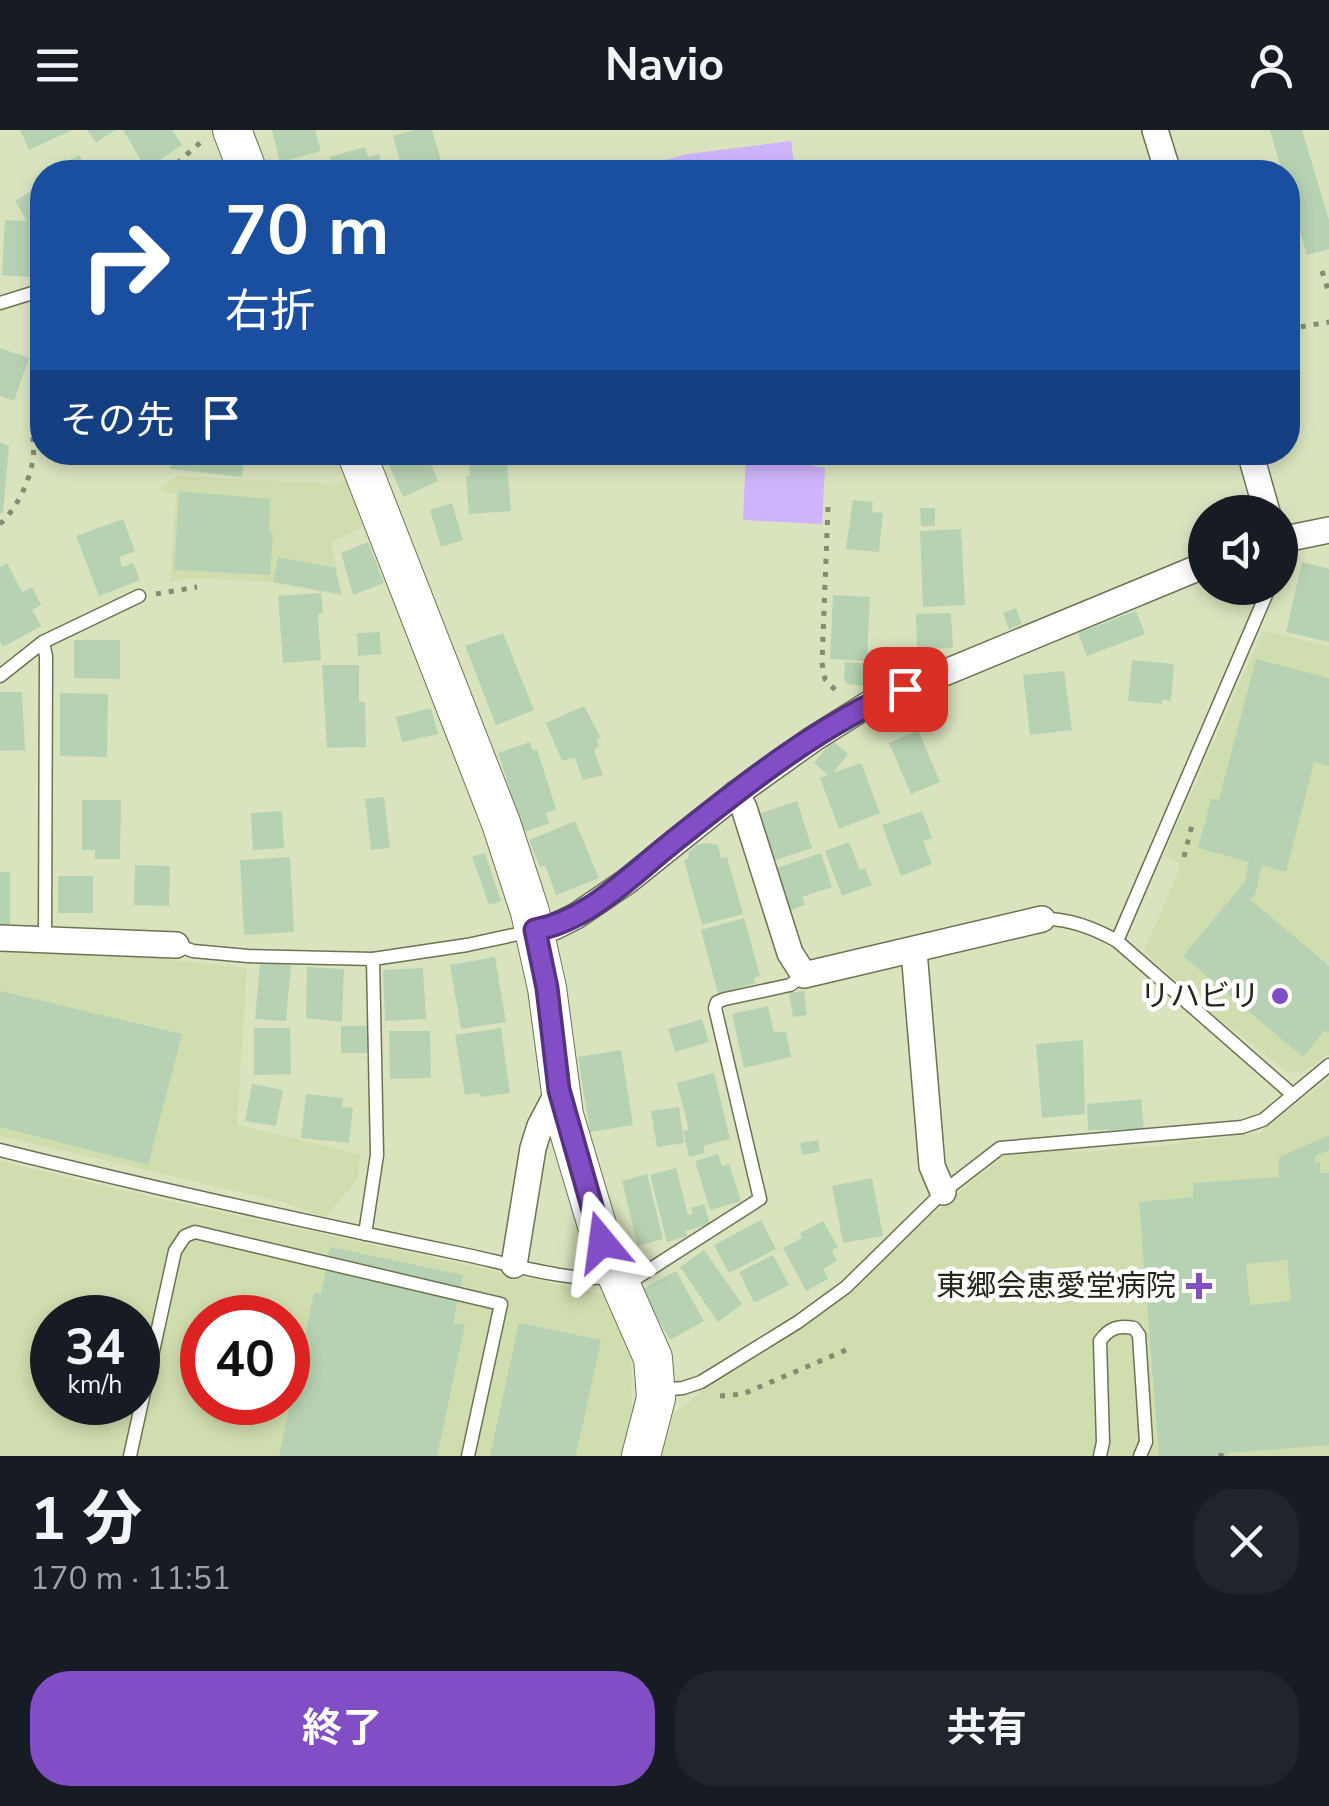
<!DOCTYPE html>
<html lang="ja">
<meta charset="utf-8">
<style>
:root{--surface:#171b24;--page:#20242c;--text:#f1f3f6;--muted:#9ea1a6;--accent:#824ec5}
body{margin:0;font-family:"Nunito Sans","Noto Sans JP",sans-serif;background:var(--page);color:var(--text);height:100vh;display:flex;flex-direction:column;font-size:38px;white-space:nowrap}
*{box-sizing:border-box;margin:0}
p{font-size:32px;color:var(--muted)}
.icon{flex:none;width:55px;height:55px;fill:none;stroke:currentColor;stroke-width:2;stroke-linecap:round;stroke-linejoin:round}
.map{position:relative;height:1326px;overflow:hidden}
.details{display:flex;flex-direction:column;background:var(--surface);flex:1}
.details>*{flex:none}
.top-card{position:absolute;left:30px;top:30px;width:1270px;height:305px;border-radius:40px;box-shadow:0 5px 15px #0003;background:#1a4fa0;color:#fff;overflow:hidden}
.tools{position:absolute;left:1188px;top:365px;display:grid;gap:20px}
.tools a{display:grid;place-items:center;width:110px;height:110px;border-radius:50%;background:var(--surface);box-shadow:0 5px 15px #0003;font-size:50px}
.speed{position:absolute;left:30px;top:1165px;display:flex;gap:20px;font-size:50px;font-weight:700;text-align:center}
.speed>*{display:grid;place-content:center;width:130px;height:130px;border-radius:50%;background:var(--surface);box-shadow:0 5px 15px #0003;line-height:1}
.speed small{font-size:25px;font-weight:400}
.speed .limit{border:15px solid #d22;background:#fff;color:#111}
.pin{position:absolute;display:grid;place-items:center;width:85px;height:85px;color:#fff;margin:-42px;border-radius:20px;box-shadow:0 5px 15px #0006}
.me{position:absolute;width:110px;margin:-55px;rotate:344deg;stroke-linejoin:round;filter:drop-shadow(0 0 8px #0008)}
.turn{display:flex;align-items:center;gap:35px;height:210px;padding:0 30px;font-size:45px}
.turn .icon{width:130px;height:130px;stroke-width:2.5}
.turn b{display:block;font-size:70px;line-height:85px}
.then{display:flex;align-items:center;height:95px;padding:0 30px;background:#0003;gap:20px;font-size:38px}
.round{display:grid;place-items:center;flex:none;width:105px;height:105px;border-radius:40px;background:var(--page)}
.summary{display:flex;align-items:center;justify-content:space-between;height:170px;padding:0 30px}
h1{font-size:60px;font-weight:700;line-height:75px}
.primary-button{display:flex;gap:20px;margin-top:auto;padding:20px 30px}
.primary-button a{flex:1;height:115px;border-radius:40px;background:var(--accent);color:#fff;font-size:40px;font-weight:700;line-height:115px;text-align:center}
.primary-button a+a{background:var(--page);color:var(--text)}
header{display:flex;justify-content:space-between;align-items:center;height:130px;padding:0 30px;background:var(--surface);font-size:45px;font-weight:700}
.map>svg:first-child{display:block}
.built{fill:#d0ddaf;fill-rule:evenodd}
.green{fill:#cdb4fb}
.building{fill:#b7d2b2;fill-rule:evenodd}
.lines{fill:none;stroke-linecap:round;stroke-linejoin:round}
.lane-casing{stroke:#6a7452;stroke-width:15}
.street-casing{stroke:#6a7452;stroke-width:28}
.secondary-casing{stroke:#6a7452;stroke-width:40}
.path{stroke:#838b71;stroke-width:5;stroke-dasharray:5 8;stroke-linecap:butt}
.lane{stroke:#fff;stroke-width:12}
.street{stroke:#fff;stroke-width:25}
.secondary{stroke:#fff;stroke-width:38}
.route-casing{stroke:#543380;stroke-width:25}
.route{stroke:#824ec5;stroke-width:18}
.poi-dot{fill:#824ec5;stroke:#fff;stroke-width:4}
.labels{text-anchor:middle;dominant-baseline:central;stroke-width:9;stroke-linejoin:round;paint-order:stroke}
.poi-label{font-size:30px;fill:#232719;stroke:#fff;text-anchor:end}
</style>
<header><svg class="icon" aria-label="menu" viewBox="0 0 24 24"><path d="M4 6h16M4 12h16M4 18h16"/></svg>Navio<svg class="icon" aria-label="person" viewBox="0 0 24 24"><circle cx="12" cy="8" r="4"/><path d="M4 21q1-7 8-7t8 7"/></svg></header>
<div class="map">
<svg width="1329" height="1326" viewBox="0 0 1329 1326">
<rect width="100%" height="100%" fill="#d9e4bf"/>
<g class="built">
<path d="M178,346L337,354L346,350L363,397L331,412L342,466L272,452L191,448L170,452L176,364L163,362L161,357Z"/>
<path d="M1263,500L1329,517V924L1304,942H1287L1220,890L1144,821L1179,741V733L1164,725Z"/>
<path d="M0,820L96,822L247,838L237,995L360,1024L358,1049L325,1087L283,1072L0,1006Z"/>
<path d="M1329,949V1326H662L674,1283L708,1256L853,1162L920,1094L1005,1025L1036,1020L1068,1018L1069,1023L1159,1016L1259,1003Z"/>
<path d="M0,1031L146,1066L606,1165L631,1217L632,1277L621,1326H0ZM52,1188H138V1272H52ZM202,1188H288V1272H202Z"/>
</g>
<g class="green">
<path d="M791,11L795,42H620L688,24Z"/>
<path d="M746,323H773V329L825,338L822,394L743,390Z"/>
</g>
<g class="building">
<path d="M20,0H72L29,20Z"/>
<path d="M87,0H115L96,13Z"/>
<path d="M123,0H172L182,15L146,39Z"/>
<path d="M272,0H315L321,21L280,32Z"/>
<path d="M414,0H432L444,41L403,42L393,6Z"/>
<path d="M1270,0H1302L1329,90V119L1307,125L1288,59V42H1282Z"/>
<path d="M365,17L368,27L379,24L383,40L334,42L330,27Z"/>
<path d="M79,25L86,38L94,33L100,42H50Z"/>
<path d="M42,55V148L2,145L5,90L27,91L15,71Z"/>
<path d="M0,218L29,228L14,271L0,266Z"/>
<path d="M0,312L9,316L3,383H0Z"/>
<path d="M173,322L244,324L242,347L170,339Z"/>
<path d="M398,322H426L438,351L403,367L386,328Z"/>
<path d="M468,322H506L511,381L469,384L466,346H470Z"/>
<path d="M179,361L270,369L269,402L273,403L270,445L174,440Z"/>
<path d="M853,370L873,372L872,382L883,383L879,422L846,419Z"/>
<path d="M452,373L463,410L441,417L430,380Z"/>
<path d="M920,378H935V396H921Z"/>
<path d="M123,389L135,421L119,427L122,437L133,433L140,450L99,466L76,406Z"/>
<path d="M961,399L965,475L923,477L920,401Z"/>
<path d="M368,412L384,453L353,465L341,423Z"/>
<path d="M278,427L335,438L341,464L273,452Z"/>
<path d="M1302,432L1329,439V512L1286,502Z"/>
<path d="M7,433L22,462L32,457L41,475L32,480L41,496L3,517L0,511V437Z"/>
<path d="M321,463L323,482L318,485L321,530L283,533L278,466Z"/>
<path d="M833,465L870,467L867,531L830,529Z"/>
<path d="M1016,478L1022,494L1009,499L1003,483Z"/>
<path d="M1136,481L1145,504L1087,526L1078,503Z"/>
<path d="M951,483L953,518L917,519L916,484Z"/>
<path d="M380,502L381,524L358,526L357,503Z"/>
<path d="M503,503L534,580L496,595L465,516Z"/>
<path d="M74,510H120V549L74,548Z"/>
<path d="M1256,529L1329,548V636L1314,632L1286,742L1262,735L1255,765L1250,769L1329,836V903L1325,900L1303,927L1183,826L1244,753L1249,732L1198,718L1211,669H1219Z"/>
<path d="M1132,530L1174,534L1171,571L1162,570V574L1128,571Z"/>
<path d="M845,532L871,534L869,556L847,554L844,550Z"/>
<path d="M322,535H359V572H365L366,617L327,618Z"/>
<path d="M1064,541L1072,600L1030,605L1023,545Z"/>
<path d="M0,562H22L25,620L0,621Z"/>
<path d="M60,563L108,564L107,627L60,626Z"/>
<path d="M933,567L936,591H921L920,568Z"/>
<path d="M584,576L601,608H597L599,616L594,620L603,645L583,650L575,628L562,631L546,593Z"/>
<path d="M431,578L438,604L402,612L396,587Z"/>
<path d="M918,600L940,652L911,664L889,613Z"/>
<path d="M832,610L848,624L833,643L861,633L880,683L839,699L820,648L828,645L814,633Z"/>
<path d="M530,612L533,621L537,619L556,679L546,683L549,693L524,702L498,623Z"/>
<path d="M384,667L390,718L371,720L365,669Z"/>
<path d="M82,670H121L120,729H95V720H82Z"/>
<path d="M797,671L812,718L773,731L758,684Z"/>
<path d="M282,681L284,718L253,720L251,683Z"/>
<path d="M922,681L932,708L923,711L932,734L901,746L882,695Z"/>
<path d="M575,691L599,748L556,765L545,735L540,737L529,710Z"/>
<path d="M849,712L860,740L865,738L872,755L842,766L825,721Z"/>
<path d="M706,713L718,715L721,728L727,727L743,784L702,795L684,730L689,728L688,723L696,715Z"/>
<path d="M485,723L501,771L489,775L472,727Z"/>
<path d="M821,723L832,757L802,767L805,775L789,781L774,739Z"/>
<path d="M290,727L294,802L244,805L240,730Z"/>
<path d="M135,735L170,736L169,776L134,775Z"/>
<rect x="0" y="742" width="10" height="52"/>
<rect x="58" y="746" width="35" height="37"/>
<path d="M744,788L760,846L754,848L756,853L718,864L701,800Z"/>
<path d="M495,827L506,892L461,899L450,835Z"/>
<path d="M260,833L291,835L286,891L255,889Z"/>
<path d="M307,837L344,839L342,892L306,888Z"/>
<path d="M423,838L426,889L385,891L383,840Z"/>
<path d="M0,861L182,904L148,1035L0,997Z"/>
<path d="M804,861L807,885L793,887L789,863Z"/>
<path d="M768,876L774,903L786,901L791,927L744,938L732,884Z"/>
<path d="M702,889L709,912L675,922L668,899Z"/>
<rect x="341" y="896" width="26" height="27"/>
<path d="M254,898H290L291,944L254,945Z"/>
<path d="M501,898L510,963L480,967V963L465,965L455,905Z"/>
<path d="M389,901H430L431,948L390,949Z"/>
<path d="M1083,910L1085,984L1042,988L1036,914Z"/>
<path d="M621,920L633,995L590,1002L578,927Z"/>
<path d="M714,943L730,1009L703,1016L705,1023L689,1027L683,1001L689,1000L677,953Z"/>
<path d="M252,954L283,960L276,996L245,991Z"/>
<path d="M306,964L343,968L342,977L353,978L349,1013L301,1008Z"/>
<path d="M1141,969L1144,999L1088,1000L1087,974Z"/>
<path d="M679,977L684,1013L657,1017L651,981Z"/>
<path d="M1329,1005V1020L1315,1026V1033L1320,1032V1043H1329V1315L1227,1323V1326H1159L1139,1072L1193,1067V1053L1279,1047V1027ZM1287,1130L1291,1171L1250,1175L1246,1134Z"/>
<path d="M818,1010L820,1022L802,1025L800,1013Z"/>
<path d="M718,1024L722,1036L729,1034L741,1071L710,1080L695,1031Z"/>
<path d="M676,1038L688,1085L693,1084L691,1078L704,1074L710,1094L685,1101L687,1106L667,1112L650,1045Z"/>
<path d="M647,1044L663,1109L638,1116L622,1051Z"/>
<path d="M872,1048L883,1106L843,1113L832,1056Z"/>
<path d="M761,1090L776,1119L729,1143L714,1115Z"/>
<path d="M823,1091L838,1117L832,1120L837,1131L823,1139L828,1149L806,1161L783,1118L802,1108L800,1103Z"/>
<path d="M330,1117L463,1145L453,1193L465,1195L437,1326H279L314,1163L321,1164Z"/>
<path d="M704,1120L742,1174L718,1192L680,1137Z"/>
<path d="M773,1125L789,1155L754,1173L739,1142Z"/>
<path d="M676,1141L704,1191L670,1210L641,1160Z"/>
<path d="M519,1193L601,1210L576,1326H490Z"/>
</g>
<g class="lines">
<defs>
<g id="lane">
<path d="M0,173L42,160"/>
<path d="M43,512L46,526L45,808"/>
<path d="M0,546L43,512L139,466"/>
<path d="M1042,789C1068,788 1094,798 1117,811L1293,965"/>
<path d="M1117,811L1269,458"/>
<path d="M176,815L193,821L248,826L373,829L467,815L532,801"/>
<path d="M0,1020C153,1058 307,1092 462,1124C498,1131 578,1155 612,1146"/>
<path d="M365,1104L377,1025L373,829"/>
<path d="M627,1154L760,1069L715,878L717,872L725,869L790,855L804,845"/>
<path d="M659,1260L683,1258L701,1252L798,1192L846,1157L943,1062L1000,1018L1242,997L1263,990L1329,935"/>
<path d="M130,1326L175,1121L185,1106L195,1102L501,1174L468,1326"/>
<path d="M1100,1326L1103,1312L1100,1211C1109,1198 1118,1195 1134,1198L1139,1205L1146,1312L1140,1326"/>
</g>
<g id="street">
<path d="M1155,0L1168,42"/>
<path d="M1250,322L1267,382"/>
<path d="M1280,410L1329,400"/>
<path d="M736,664L744,678L790,823L804,845L1042,789"/>
<path d="M535,800L554,797L576,786L626,752L736,664L813,609L869,574L1205,435"/>
<path d="M0,808L176,815"/>
<path d="M914,821L932,1036L943,1062"/>
<path d="M514,1135L533,1018L540,996L559,960"/>
</g>
<g id="secondary">
<path d="M232,0L248,42"/>
<path d="M356,322L501,693L530,782L547,858L564,985L602,1112L653,1228L656,1268L641,1326"/>
</g>
</defs>
<use href="#lane" class="lane-casing"/>
<use href="#street" class="street-casing"/>
<use href="#secondary" class="secondary-casing"/>
<g class="path">
<path d="M167,42L202,11"/>
<path d="M1322,141L1329,163"/>
<path d="M1288,199L1329,192"/>
<path d="M828,377L822,533L825,549L838,563"/>
<path d="M0,394C21,375 41,330 31,302"/>
<path d="M156,464L197,457"/>
<path d="M1184,727L1193,691"/>
<path d="M720,1266L743,1264L853,1217"/>
<path d="M1221,1323V1326"/>
</g>
<use href="#lane" class="lane"/>
<use href="#street" class="street"/>
<use href="#secondary" class="secondary"/>
</g>
<g class="lines">
<defs>
<path id="route" d="M602,1112L559,960L547,858L535,800C588,790 628,748 669,715C739,659 822,592 905,559"/>
</defs>
<use href="#route" class="route-casing"/>
<use href="#route" class="route"/>
</g>
<g class="poi-dot">
<circle cx="1280" cy="866" r="10"/>
<path d="M1194 1141h10v10h10v10h-10v10h-10v-10h-10v-10h10z"/>
</g>
<g class="labels">
<g class="poi-label">
<text x="1260" y="866">リハビリ</text>
<text x="1176" y="1156">東郷会恵愛堂病院</text>
</g>
</g>
</svg>
<div class="tools">
<a><svg class="icon" aria-label="sound" viewBox="0 0 24 24"><path d="M4 9h4l5-4v14l-5-4H4zM17 9q2 3 0 6"/></svg></a>
</div>
<div class="speed"><div>34<small>km/h</small></div><div class="limit">40</div></div>
<div class="pin" style="left:905px;top:559px;background:#d93025"><svg class="icon" aria-label="arrive" viewBox="0 0 24 24"><path d="M6 21V4h12l-3 4 3 4H6"/></svg></div>
<svg class="me" style="left:602px;top:1112px" viewBox="-20 -20 40 40"><path d="M0-17L14 15 0 8-14 15z" fill="#824ec5" stroke="#fff" stroke-width="4"/></svg>
<div class="top-card">
<div class="turn"><svg class="icon" aria-label="right" viewBox="0 0 24 24"><path d="M7 20v-9h11M14 6l5 5-5 5"/></svg><div><b>70 m</b>右折</div></div>
<div class="then">その先<svg class="icon" aria-label="arrive" viewBox="0 0 24 24"><path d="M6 21V4h12l-3 4 3 4H6"/></svg></div>
</div>
</div>
<section class="details">
<div class="summary"><div><h1>1 分</h1><p>170 m · 11:51</p></div><a class="round"><svg class="icon" aria-label="close" viewBox="0 0 24 24"><path d="M6 6l12 12M18 6L6 18"/></svg></a></div>
<div class="primary-button"><a>終了</a><a>共有</a></div>
</section>
